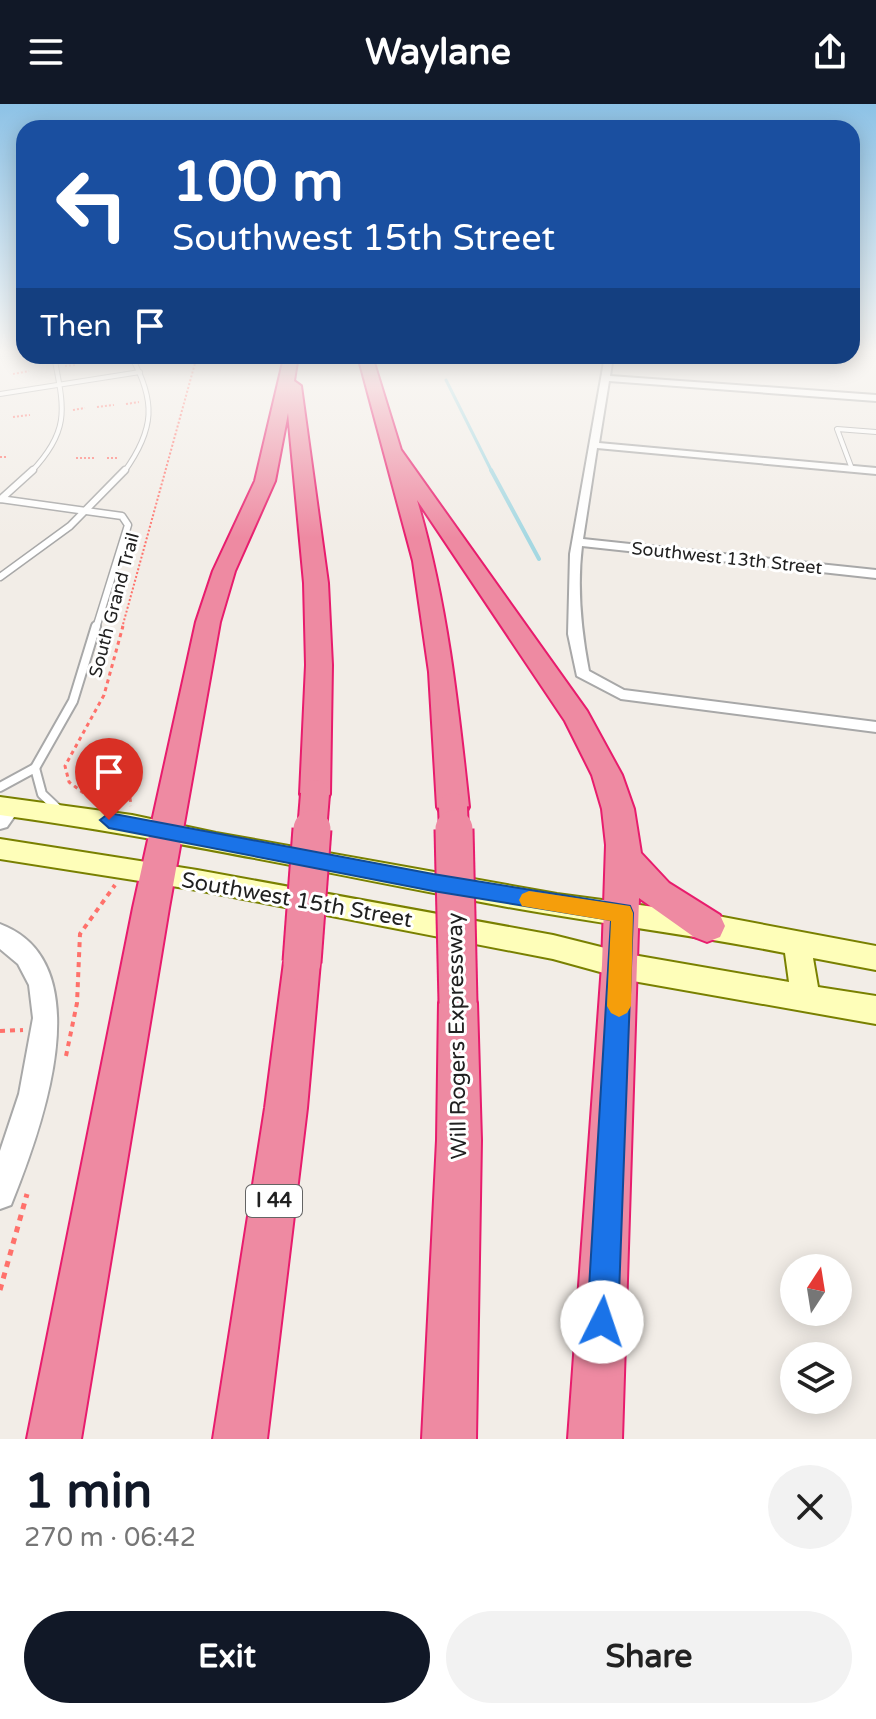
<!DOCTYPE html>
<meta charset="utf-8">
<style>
:root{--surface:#fff;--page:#f2f2f2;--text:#222;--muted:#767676;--accent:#111827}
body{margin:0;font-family:"Varela Round",sans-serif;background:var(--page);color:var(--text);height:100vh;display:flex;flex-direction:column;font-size:30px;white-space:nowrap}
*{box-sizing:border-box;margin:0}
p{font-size:26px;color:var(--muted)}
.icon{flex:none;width:44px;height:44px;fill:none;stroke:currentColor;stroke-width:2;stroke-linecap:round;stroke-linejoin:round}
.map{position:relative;height:1335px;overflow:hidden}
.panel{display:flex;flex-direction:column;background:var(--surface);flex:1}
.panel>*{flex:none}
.hud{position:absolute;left:16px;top:16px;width:844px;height:244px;border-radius:24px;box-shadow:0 4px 20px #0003;background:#1a4fa0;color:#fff;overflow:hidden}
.needle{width:52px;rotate:12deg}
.tools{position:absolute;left:780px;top:1150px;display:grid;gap:16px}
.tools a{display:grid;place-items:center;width:72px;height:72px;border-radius:50%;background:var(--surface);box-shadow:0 4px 20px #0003;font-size:40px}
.pin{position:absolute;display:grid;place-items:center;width:68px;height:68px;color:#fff;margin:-82px -34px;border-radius:50% 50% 50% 0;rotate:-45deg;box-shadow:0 0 8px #0007}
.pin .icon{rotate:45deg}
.me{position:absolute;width:88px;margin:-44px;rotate:4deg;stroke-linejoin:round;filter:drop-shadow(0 0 6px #0008)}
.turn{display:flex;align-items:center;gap:28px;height:168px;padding:0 24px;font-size:36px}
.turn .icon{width:104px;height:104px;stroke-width:2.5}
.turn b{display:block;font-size:56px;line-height:68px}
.then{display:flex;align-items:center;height:76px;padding:0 24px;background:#0003;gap:16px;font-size:30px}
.round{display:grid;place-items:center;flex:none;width:84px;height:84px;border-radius:42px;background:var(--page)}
.head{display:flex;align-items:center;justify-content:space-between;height:136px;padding:0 24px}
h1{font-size:48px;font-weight:800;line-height:60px;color:var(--accent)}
.button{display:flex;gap:16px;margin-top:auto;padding:16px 24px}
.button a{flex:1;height:92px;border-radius:48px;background:var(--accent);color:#fff;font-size:32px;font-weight:800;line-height:92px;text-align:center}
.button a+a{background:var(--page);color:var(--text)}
header{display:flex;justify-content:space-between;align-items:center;height:104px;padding:0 24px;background:var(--accent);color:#fff;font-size:36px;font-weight:800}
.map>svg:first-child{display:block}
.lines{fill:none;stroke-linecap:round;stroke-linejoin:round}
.stream-far1{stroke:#a5d8e2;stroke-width:3}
.stream{stroke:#a5d8e2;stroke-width:4}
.service-far2-casing{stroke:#a8a8a8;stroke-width:6}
.service-far1-casing{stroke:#a8a8a8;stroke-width:9}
.service-casing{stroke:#a8a8a8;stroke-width:12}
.minor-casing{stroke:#a8a8a8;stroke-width:4}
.tertiary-casing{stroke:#a8a8a8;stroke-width:4}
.secondary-casing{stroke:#798000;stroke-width:4}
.motorway-casing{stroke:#e81c6d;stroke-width:4}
.path-far3{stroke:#ff716b;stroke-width:2;stroke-dasharray:2 2;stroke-linecap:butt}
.path-far2{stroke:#ff716b;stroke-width:3;stroke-dasharray:4 4;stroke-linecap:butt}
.path-far1{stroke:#ff716b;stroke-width:4;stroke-dasharray:5 5;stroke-linecap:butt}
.path{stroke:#ff716b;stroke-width:5;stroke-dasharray:6 6;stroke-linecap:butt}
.service-far2{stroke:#fff;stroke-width:4}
.service-far1{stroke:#fff;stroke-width:6}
.service{stroke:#fff;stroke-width:8}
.minor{fill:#fff;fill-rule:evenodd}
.tertiary{fill:#fff;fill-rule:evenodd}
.secondary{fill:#fefeb9;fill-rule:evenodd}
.motorway{fill:#ee8aa2;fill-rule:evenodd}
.motorway-bridge-far1-casing{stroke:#e81c6d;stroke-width:32;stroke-linecap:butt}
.motorway-bridge-casing{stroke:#e81c6d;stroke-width:41;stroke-linecap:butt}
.motorway-bridge-far1{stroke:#ee8aa2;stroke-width:28}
.motorway-bridge{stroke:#ee8aa2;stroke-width:37}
.route{fill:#1a73e8;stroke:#114b97;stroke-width:2}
.slow{fill:#f59e0b}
.labels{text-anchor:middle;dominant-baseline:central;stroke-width:6;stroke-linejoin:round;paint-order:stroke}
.far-street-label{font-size:18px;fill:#212121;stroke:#fff}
.shield{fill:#fff;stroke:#646464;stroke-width:2}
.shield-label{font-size:20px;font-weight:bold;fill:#212121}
.street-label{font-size:22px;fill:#212121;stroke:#fff}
</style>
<header><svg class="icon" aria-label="menu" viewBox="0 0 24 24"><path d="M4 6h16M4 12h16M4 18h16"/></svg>Waylane<svg class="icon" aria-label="share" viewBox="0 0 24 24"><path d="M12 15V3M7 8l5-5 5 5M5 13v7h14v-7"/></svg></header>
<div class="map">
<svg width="876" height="1335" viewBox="0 0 876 1335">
<rect width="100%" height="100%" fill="#f2ede7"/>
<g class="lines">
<path class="stream-far1" d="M446,276L492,368"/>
<path class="stream" d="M491,366L539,455"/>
<defs>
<g id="service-far2">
<path d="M0,290L140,268"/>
<path d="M852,365L837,325L876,328"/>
<path d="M31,368C71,326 64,304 54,252"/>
<path d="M124,368C155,325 156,297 131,252"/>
</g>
<g id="service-far1">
<path d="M0,395L122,412L128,421L96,524"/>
<path d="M1,395L33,366"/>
<path d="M0,473L70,422L125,366"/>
</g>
<g id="service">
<path d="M35,664L73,597L96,522"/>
<path d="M0,683L35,664L42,690L59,706"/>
</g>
<path id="minor" d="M605,252H613L610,272L876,291V297L609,277L599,339L876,364V370L597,344L583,435L876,466V474L582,442C577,484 581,525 589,567L624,586L876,618V628L621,595L577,572L568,530L570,450Z"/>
<g id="tertiary">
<path d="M11,695L18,697L21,703L7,723L0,725V702Z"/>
<path d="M0,820C104,859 40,1029 11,1101L0,1105V1047L19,990L33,914L29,881L18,860L0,845Z"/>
</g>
<path id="secondary" d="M0,693L132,711L216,729L557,790L707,810L876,842V866L813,854L818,883L876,892V920L633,877L553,855L197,786L0,755V735L197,766L553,831L633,851L789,878L785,849C690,830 593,819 497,801C332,770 167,734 0,711Z"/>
<g id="motorway">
<path d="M358,252H372L401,346L587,607L622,671L634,705L641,749L669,779L720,811L725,822L720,833L707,838L694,833L639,794L622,1335H568L602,861L606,741L602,705L592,671L565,617L417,396C447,497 458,599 469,703L464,712L453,715L442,712L437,703L429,568L413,457Z"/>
<path d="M290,254L297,258L294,277L301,282L328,479L332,561L330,690L326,698L315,702L304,698L300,690L306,561L304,479L288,309L275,377L235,467L220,518L169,804L81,1335H27L133,804L196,518L213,467L255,377L283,258Z"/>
<path d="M302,841L315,846L320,858L307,1004L267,1335H213L265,1004L284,858L289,846Z"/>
<path d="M458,881L472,886L477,899L481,1036L476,1335H422L437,1036L439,899L444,886Z"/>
</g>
</defs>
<use href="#service-far2" class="service-far2-casing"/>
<use href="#service-far1" class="service-far1-casing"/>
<use href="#service" class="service-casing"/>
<use href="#minor" class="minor-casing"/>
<use href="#tertiary" class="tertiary-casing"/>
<use href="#secondary" class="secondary-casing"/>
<use href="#motorway" class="motorway-casing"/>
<g class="path-far3">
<path d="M86,259L101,257"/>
<path d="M65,262L75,261"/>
<path d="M13,270L29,267"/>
<path d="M126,300L139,298"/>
<path d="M97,303L114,301"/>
<path d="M73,306L85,304"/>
<path d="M13,313L30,311"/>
<path d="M0,353H6"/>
<path d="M76,354H94"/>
<path d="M107,354H119"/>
<path d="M122,524L197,252"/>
</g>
<g class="path-far2">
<path d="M90,694L69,678L65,662L104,591L123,522"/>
<path d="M106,696L130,694L131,702"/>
</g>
<g class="path-far1">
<path d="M0,927L23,926"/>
<path d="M66,952L77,899L80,830L115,781"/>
</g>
<path class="path" d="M0,1186L27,1090"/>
<use href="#service-far2" class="service-far2"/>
<use href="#service-far1" class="service-far1"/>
<use href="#service" class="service"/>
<use href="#minor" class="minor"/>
<use href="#tertiary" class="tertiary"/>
<use href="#secondary" class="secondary"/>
<use href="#motorway" class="motorway"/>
<defs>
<g id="motorway-bridge-far1">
<path d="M453,703L454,727"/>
<path d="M312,727L315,690"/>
</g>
<g id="motorway-bridge">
<path d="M454,725L458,899"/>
<path d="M302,858L312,725"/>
</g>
</defs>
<use href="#motorway-bridge-far1" class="motorway-bridge-far1-casing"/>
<use href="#motorway-bridge" class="motorway-bridge-casing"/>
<use href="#motorway-bridge-far1" class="motorway-bridge-far1"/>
<use href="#motorway-bridge" class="motorway-bridge"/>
</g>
<linearGradient id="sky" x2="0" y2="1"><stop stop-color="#8dc2e6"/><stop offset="0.57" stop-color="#f9f7f4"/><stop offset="1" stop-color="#f9f7f4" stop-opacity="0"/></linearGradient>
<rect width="876" height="434" fill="url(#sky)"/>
<path class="route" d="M109,709L433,770L630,802L633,809L618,1218L613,1229L602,1234L592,1229L587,1218L611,816L433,787L109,724L100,716Z"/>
<path class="slow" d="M529,787L630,802L633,809L631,902L627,909L619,913L611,909L607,902L611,817L522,802L519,796L522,790Z"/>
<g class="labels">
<g class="far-street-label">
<text transform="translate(727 454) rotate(6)">Southwest 13th Street</text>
<text transform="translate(114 501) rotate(-75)">South Grand Trail</text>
</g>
<rect class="shield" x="246" y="1081" width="56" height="32" rx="6"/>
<g class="shield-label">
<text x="274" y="1097">I 44</text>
</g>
<g class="street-label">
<text transform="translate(297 796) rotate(10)">Southwest 15th Street</text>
<text transform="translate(457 932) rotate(-91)">Will Rogers Expressway</text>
</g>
</g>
</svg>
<div class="tools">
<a><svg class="needle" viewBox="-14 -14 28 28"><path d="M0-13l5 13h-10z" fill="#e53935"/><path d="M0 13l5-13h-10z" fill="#767676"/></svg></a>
<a><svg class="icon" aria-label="layers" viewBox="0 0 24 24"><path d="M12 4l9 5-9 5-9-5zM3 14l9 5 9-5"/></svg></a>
</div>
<div class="pin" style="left:109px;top:716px;background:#d93025"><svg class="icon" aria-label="arrive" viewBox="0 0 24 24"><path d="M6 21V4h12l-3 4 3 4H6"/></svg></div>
<svg class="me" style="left:602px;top:1218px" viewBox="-20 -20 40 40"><circle r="19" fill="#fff"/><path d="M0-13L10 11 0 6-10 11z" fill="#1a73e8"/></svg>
<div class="hud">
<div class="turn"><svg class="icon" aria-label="left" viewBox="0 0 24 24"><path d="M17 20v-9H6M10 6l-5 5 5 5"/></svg><div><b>100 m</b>Southwest 15th Street</div></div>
<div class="then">Then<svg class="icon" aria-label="arrive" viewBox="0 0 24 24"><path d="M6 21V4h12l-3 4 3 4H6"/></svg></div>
</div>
</div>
<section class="panel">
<div class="head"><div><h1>1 min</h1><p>270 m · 06:42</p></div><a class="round"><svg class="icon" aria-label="close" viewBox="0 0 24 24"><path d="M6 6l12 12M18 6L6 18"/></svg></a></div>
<div class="button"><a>Exit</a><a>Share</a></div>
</section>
